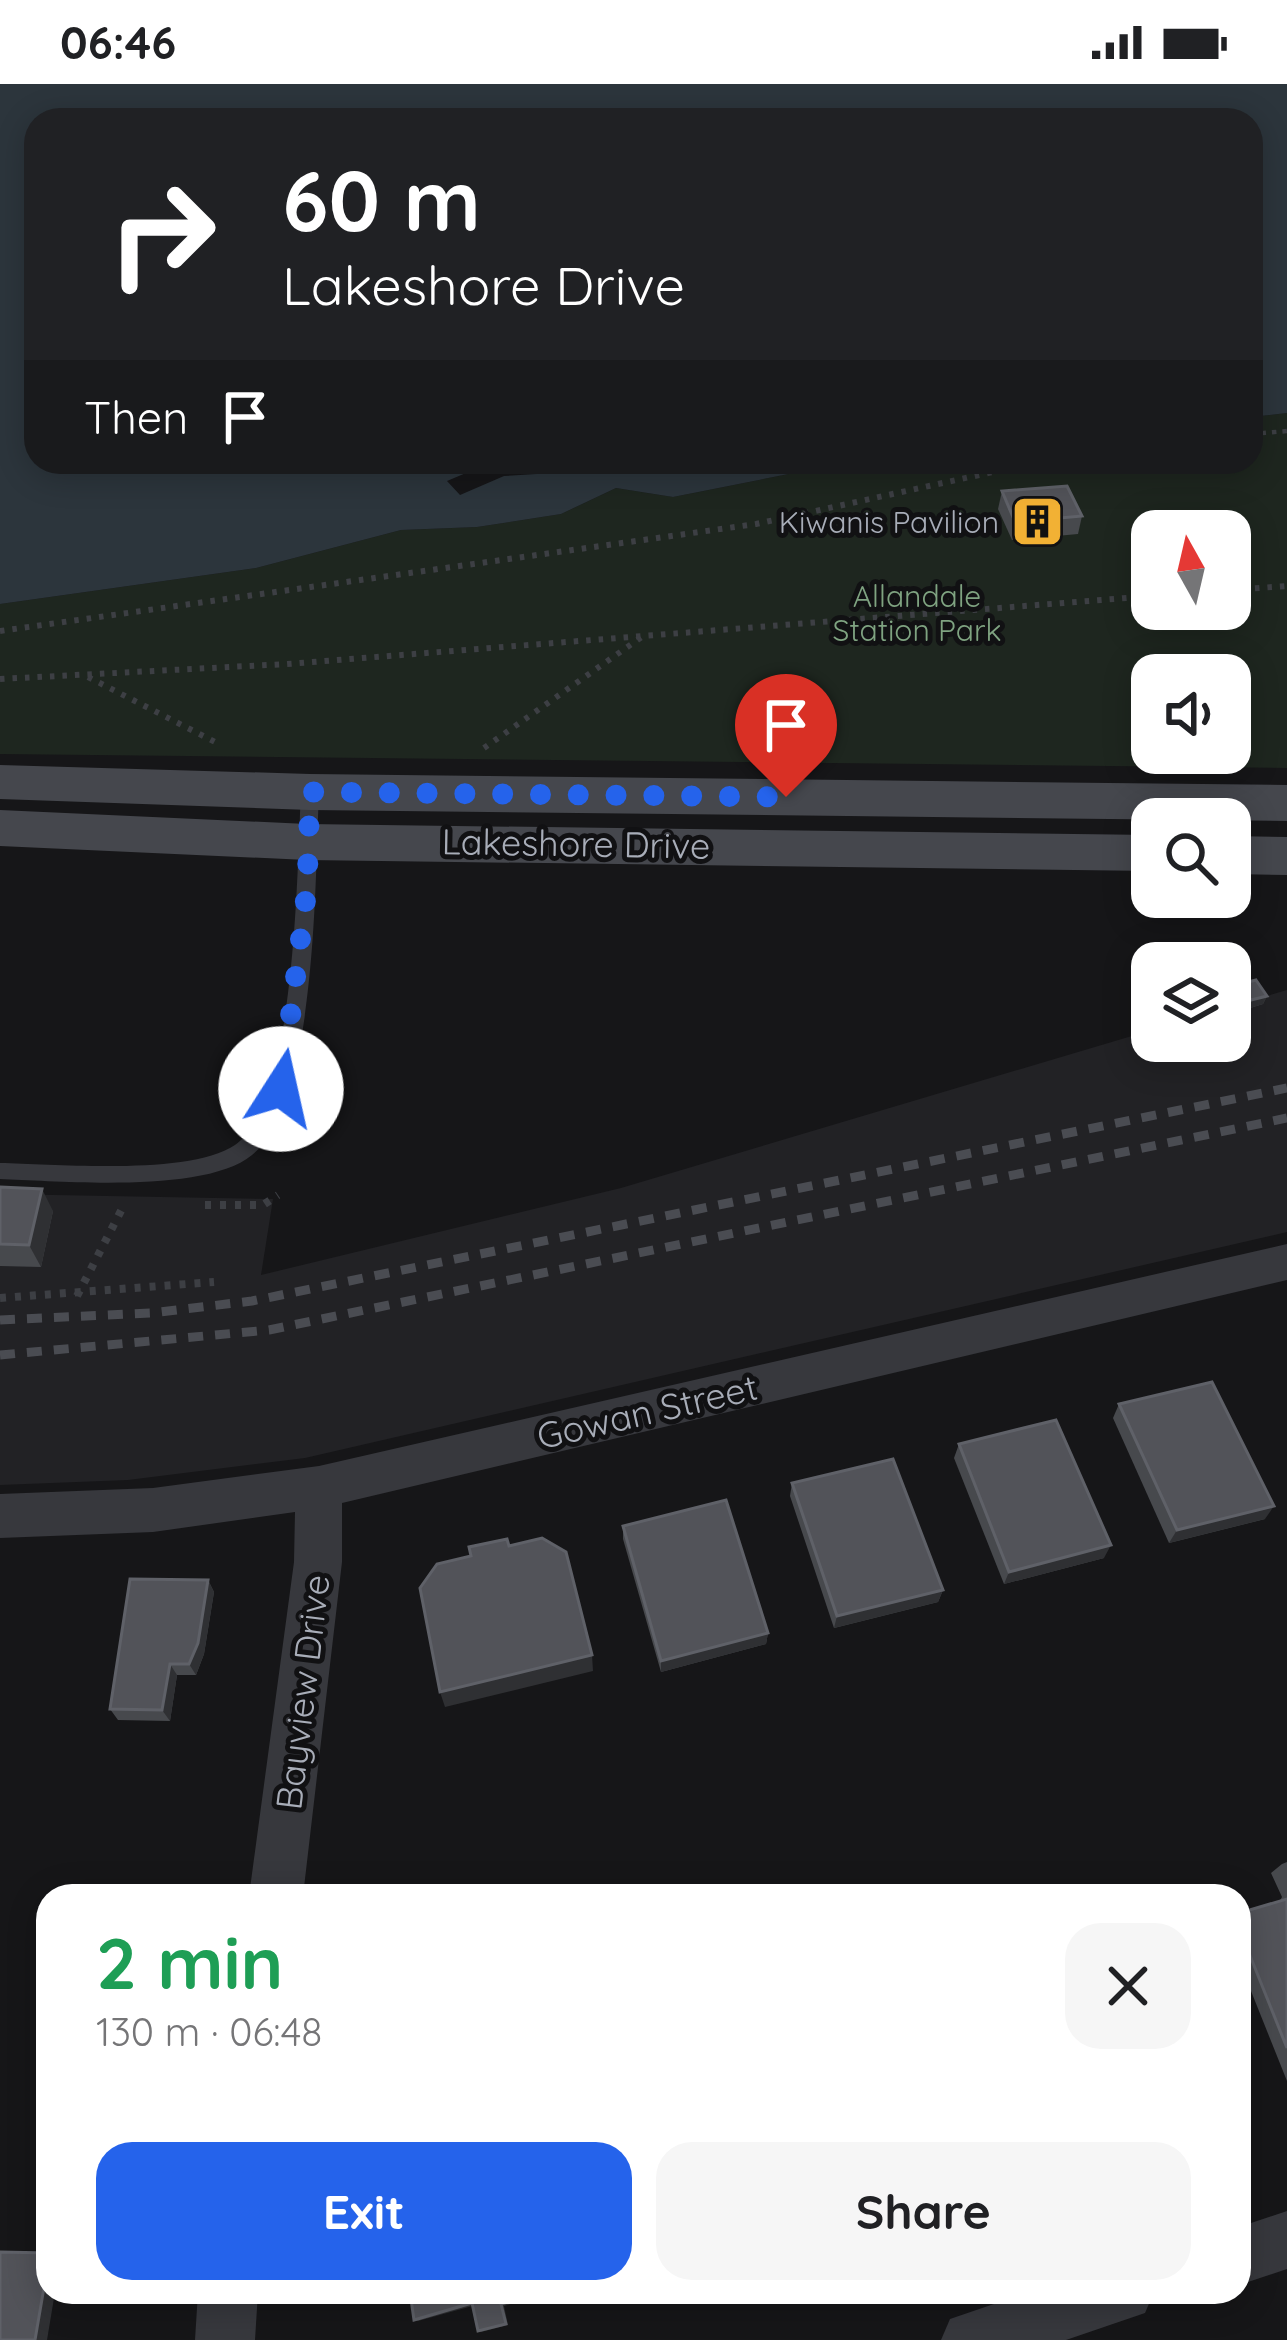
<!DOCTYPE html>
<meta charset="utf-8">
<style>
:root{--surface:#fff;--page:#f6f6f6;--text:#202124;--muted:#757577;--accent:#2563eb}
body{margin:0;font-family:Quicksand,sans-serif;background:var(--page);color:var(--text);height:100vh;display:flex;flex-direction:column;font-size:45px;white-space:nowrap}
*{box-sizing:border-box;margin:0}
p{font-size:39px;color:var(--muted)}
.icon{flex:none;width:66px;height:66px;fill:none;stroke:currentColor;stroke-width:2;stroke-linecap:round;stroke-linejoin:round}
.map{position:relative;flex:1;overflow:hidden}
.sheet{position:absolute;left:36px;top:1800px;width:1215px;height:420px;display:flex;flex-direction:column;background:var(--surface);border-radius:36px;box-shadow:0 6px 30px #0003}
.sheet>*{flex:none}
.banner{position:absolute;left:24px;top:24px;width:1239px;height:366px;border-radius:36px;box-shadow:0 6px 30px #0003;background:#202124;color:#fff;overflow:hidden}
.needle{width:78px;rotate:352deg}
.fabs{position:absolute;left:1131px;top:426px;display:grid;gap:24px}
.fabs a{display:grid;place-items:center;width:120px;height:120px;border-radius:24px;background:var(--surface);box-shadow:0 6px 30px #0003;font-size:60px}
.pin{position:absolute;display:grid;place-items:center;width:102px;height:102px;color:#fff;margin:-123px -51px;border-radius:50% 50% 50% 0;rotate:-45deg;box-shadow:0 0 12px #0007}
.pin .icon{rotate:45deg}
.me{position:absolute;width:132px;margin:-66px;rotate:10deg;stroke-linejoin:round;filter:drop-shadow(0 0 9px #0008)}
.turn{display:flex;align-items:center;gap:42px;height:252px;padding:0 60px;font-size:54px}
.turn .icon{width:156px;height:156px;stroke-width:2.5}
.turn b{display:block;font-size:84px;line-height:102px}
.then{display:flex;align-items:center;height:114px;padding:0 60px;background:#0003;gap:24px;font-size:45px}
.round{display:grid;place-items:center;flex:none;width:126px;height:126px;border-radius:36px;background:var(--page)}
.headline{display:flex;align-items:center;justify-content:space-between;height:204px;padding:0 60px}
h1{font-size:72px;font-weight:700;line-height:90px;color:#1e9e55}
.cta{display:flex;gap:24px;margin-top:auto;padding:24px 60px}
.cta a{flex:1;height:138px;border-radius:36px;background:var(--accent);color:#fff;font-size:48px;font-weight:700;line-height:138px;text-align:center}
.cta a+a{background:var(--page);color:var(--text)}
.status{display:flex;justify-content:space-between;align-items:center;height:84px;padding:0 60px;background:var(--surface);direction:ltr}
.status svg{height:33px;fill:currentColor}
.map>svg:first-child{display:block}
.built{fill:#222225}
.green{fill:#1e261f;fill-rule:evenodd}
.water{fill:#2c353c}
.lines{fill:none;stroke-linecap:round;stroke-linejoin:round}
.path-far2{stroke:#3d3f44;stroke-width:4.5;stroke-dasharray:4.5 6;stroke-linecap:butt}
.path-far1{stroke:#3d3f44;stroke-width:6;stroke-dasharray:4.5 8;stroke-linecap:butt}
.path{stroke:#3d3f44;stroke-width:8;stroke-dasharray:6 9;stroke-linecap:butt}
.service{fill:#37383d;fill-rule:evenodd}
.minor{fill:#37383d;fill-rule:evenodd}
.secondary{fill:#45474d;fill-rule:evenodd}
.rail{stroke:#4a4c52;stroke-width:9;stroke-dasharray:15 12;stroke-linecap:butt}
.wall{fill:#47494d}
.shaded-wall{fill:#2f3033}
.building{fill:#525359;stroke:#5f6168;stroke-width:3}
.route{stroke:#2563eb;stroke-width:21;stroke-dasharray:0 37.8}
.labels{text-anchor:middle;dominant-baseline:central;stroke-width:10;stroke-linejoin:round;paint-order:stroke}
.far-poi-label{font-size:30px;fill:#a8adb8;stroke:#111113;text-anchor:end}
.far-park-label{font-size:30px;fill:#7fa381;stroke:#111113}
.street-label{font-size:36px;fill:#a8adb8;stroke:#111113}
</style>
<div class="status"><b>06:46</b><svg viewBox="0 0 49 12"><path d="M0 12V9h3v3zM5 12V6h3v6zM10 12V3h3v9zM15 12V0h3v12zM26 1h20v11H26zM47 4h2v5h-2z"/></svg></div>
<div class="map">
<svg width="1287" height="2256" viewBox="0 0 1287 2256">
<rect width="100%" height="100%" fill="#161618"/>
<path class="built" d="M1287,906V1148L305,1374L128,1396L0,1401V1110L273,1115L261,1191L621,1104L1152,946V957H1230V923Z"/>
<path class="green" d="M1287,329V684L0,670V520L256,484L401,446L477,443L561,430L616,404L673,413L849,378H1251V333ZM1152,447H1230V525H1152ZM1152,591H1230V669H1152Z"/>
<path class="water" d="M0,0H1287V329L1251,333V36H36V378H492L447,397L460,411L504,392L585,387L584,378H849L673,413L616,404L561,430L477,443L401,446L256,484L0,520Z"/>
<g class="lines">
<g class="path-far2">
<path d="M1251,350L1287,347"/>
<path d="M997,387L1038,378"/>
</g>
<g class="path-far1">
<path d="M1230,506L1287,502"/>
<path d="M0,547L756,440L1011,384"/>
<path d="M88,593L219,660"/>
<path d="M0,595L287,580L1152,512"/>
<path d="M484,664L643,552"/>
</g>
<g class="path">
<path d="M205,1121H263L278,1111"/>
<path d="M77,1212L124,1121"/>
<path d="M0,1214L214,1198"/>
</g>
<path class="service" d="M310,702L319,708C315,789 318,1019 252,1071C205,1110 60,1097 0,1095V1079C57,1080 189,1092 235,1061C297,1019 297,781 301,708Z"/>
<g class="minor">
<path d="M1287,1160V1196L342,1419V1478L303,1812H249L294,1478L295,1428L153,1448L0,1454V1410L153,1404L319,1382Z"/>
<path d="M1287,2127V2185L1239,2201V2143Z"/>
<path d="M198,2208H258L255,2256H195Z"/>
<path d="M1029,2208H1154L1145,2229L1066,2256H941L950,2235Z"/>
</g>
<g class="secondary">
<path d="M0,681L310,690L1287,701V737L310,726L0,715Z"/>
<path d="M0,726L307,740L1152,751V787L307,776L0,762Z"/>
<path d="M1230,752L1287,753V791L1230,790Z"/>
</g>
<g class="rail">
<path d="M0,1236L151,1229L252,1217L1287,1004"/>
<path d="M0,1271L269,1246L1287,1034"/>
</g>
</g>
<g class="wall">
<path d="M1002,407L1082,432L1078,450L1012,456L998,425Z"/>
<path d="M1240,900L1267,912L1263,920L1247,925L1236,909Z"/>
<path d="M0,1103L53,1127L41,1183L0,1182Z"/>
<path d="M1119,1320L1265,1435L1169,1459L1113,1334Z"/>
<path d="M959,1360L1104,1474L1004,1500L954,1374Z"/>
<path d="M792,1399L943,1506L938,1518L834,1544L790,1412Z"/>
<path d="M623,1442L768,1549L766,1560L661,1588L623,1455Z"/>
<path d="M208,1496L214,1508L204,1570L196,1591H177L170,1637L118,1636L110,1625Z"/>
<path d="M1287,1778V1997L1239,1877V1829L1279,1818L1282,1813L1271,1789L1282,1780Z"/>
</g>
<g class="shaded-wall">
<path d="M1267,912L1263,920L1247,925L1251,916Z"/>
<path d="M42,1105L53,1127L41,1183L29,1161Z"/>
<path d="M1274,1422L1265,1435L1169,1459L1177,1446Z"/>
<path d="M1111,1461L1104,1474L1004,1500L1009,1488Z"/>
<path d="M208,1496L214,1508L204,1570L196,1591L189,1580Z"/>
<path d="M943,1506L938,1518L834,1544L837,1532Z"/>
<path d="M768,1549L766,1560L661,1588V1577Z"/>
<path d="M592,1571L593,1587L445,1623L440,1608Z"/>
<path d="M170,1580L177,1591L170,1637L162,1626Z"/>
<path d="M48,2180V2208H55L47,2256H35Z"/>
<path d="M542,2208L548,2209L504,2222L508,2241L481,2248L478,2247L501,2220Z"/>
<path d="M472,2219L476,2221L418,2237L414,2236Z"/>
</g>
<g class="building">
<path d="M1067,402L1082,432L1015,438L1002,407Z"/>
<path d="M1256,896L1267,912L1251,916L1240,900Z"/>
<path d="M0,1103L42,1105L29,1161L0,1160Z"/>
<path d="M1212,1298L1274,1422L1177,1446L1119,1320Z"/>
<path d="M1056,1336L1111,1461L1009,1488L959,1360Z"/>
<path d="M893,1375L943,1506L837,1532L792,1399Z"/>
<path d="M726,1416L768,1549L661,1577L623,1442Z"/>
<path d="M542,1454L566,1468L592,1571L440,1608L420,1504L437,1480L471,1472L469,1463L507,1455L509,1462Z"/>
<path d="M130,1495L208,1496L198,1559L189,1580H170L162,1626L110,1625Z"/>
<path d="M1287,1815V1964L1239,1844V1829Z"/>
<path d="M1239,1957L1248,1981L1239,1983Z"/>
<path d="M0,2168L48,2169V2180L35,2256H0Z"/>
<path d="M410,2208H542L501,2220L506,2240L478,2247L472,2219L414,2236Z"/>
</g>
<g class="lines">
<path class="route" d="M281,1005L307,805L310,708L786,713"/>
</g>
<defs>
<symbol id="building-square" viewBox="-11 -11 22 22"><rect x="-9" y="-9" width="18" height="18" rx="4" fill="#f2b134" stroke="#111113"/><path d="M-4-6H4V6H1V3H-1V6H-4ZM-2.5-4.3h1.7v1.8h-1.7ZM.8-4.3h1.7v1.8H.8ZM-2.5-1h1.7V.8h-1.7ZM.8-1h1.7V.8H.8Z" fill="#111"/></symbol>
</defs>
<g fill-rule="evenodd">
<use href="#building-square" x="1008" y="408" width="59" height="59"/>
</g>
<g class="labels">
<g class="far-poi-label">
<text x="999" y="438">Kiwanis Pavilion</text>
</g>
<g class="far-park-label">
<text x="917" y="512">Allandale<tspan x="917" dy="34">Station Park</tspan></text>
</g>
<g class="street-label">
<text transform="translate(576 759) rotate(1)">Lakeshore Drive</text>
<text transform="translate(647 1327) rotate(-13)">Gowan Street</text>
<text transform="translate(302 1608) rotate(-83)">Bayview Drive</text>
</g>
</g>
</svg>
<div class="fabs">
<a><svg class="needle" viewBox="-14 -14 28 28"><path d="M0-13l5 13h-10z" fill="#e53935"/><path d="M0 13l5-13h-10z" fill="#757577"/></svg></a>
<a><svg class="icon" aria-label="sound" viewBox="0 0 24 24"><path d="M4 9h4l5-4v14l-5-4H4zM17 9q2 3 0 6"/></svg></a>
<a><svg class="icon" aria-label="search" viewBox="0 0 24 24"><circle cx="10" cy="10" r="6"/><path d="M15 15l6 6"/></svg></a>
<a><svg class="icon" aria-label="layers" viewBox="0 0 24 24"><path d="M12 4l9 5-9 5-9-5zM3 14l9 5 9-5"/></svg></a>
</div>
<div class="pin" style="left:786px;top:713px;background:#d93025"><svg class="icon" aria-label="arrive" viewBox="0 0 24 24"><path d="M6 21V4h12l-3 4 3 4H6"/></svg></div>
<svg class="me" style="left:281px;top:1005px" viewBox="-20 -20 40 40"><circle r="19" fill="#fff"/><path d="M0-13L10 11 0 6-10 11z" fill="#2563eb"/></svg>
<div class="banner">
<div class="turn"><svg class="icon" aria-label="right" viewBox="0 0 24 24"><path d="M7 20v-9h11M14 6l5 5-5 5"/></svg><div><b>60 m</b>Lakeshore Drive</div></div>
<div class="then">Then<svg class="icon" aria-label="arrive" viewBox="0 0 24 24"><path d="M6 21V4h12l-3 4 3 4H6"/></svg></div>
</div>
<section class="sheet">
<div class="headline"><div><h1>2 min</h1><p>130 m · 06:48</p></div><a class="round"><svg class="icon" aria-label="close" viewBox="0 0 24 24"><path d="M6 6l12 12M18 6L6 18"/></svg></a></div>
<div class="cta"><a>Exit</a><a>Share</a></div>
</section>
</div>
